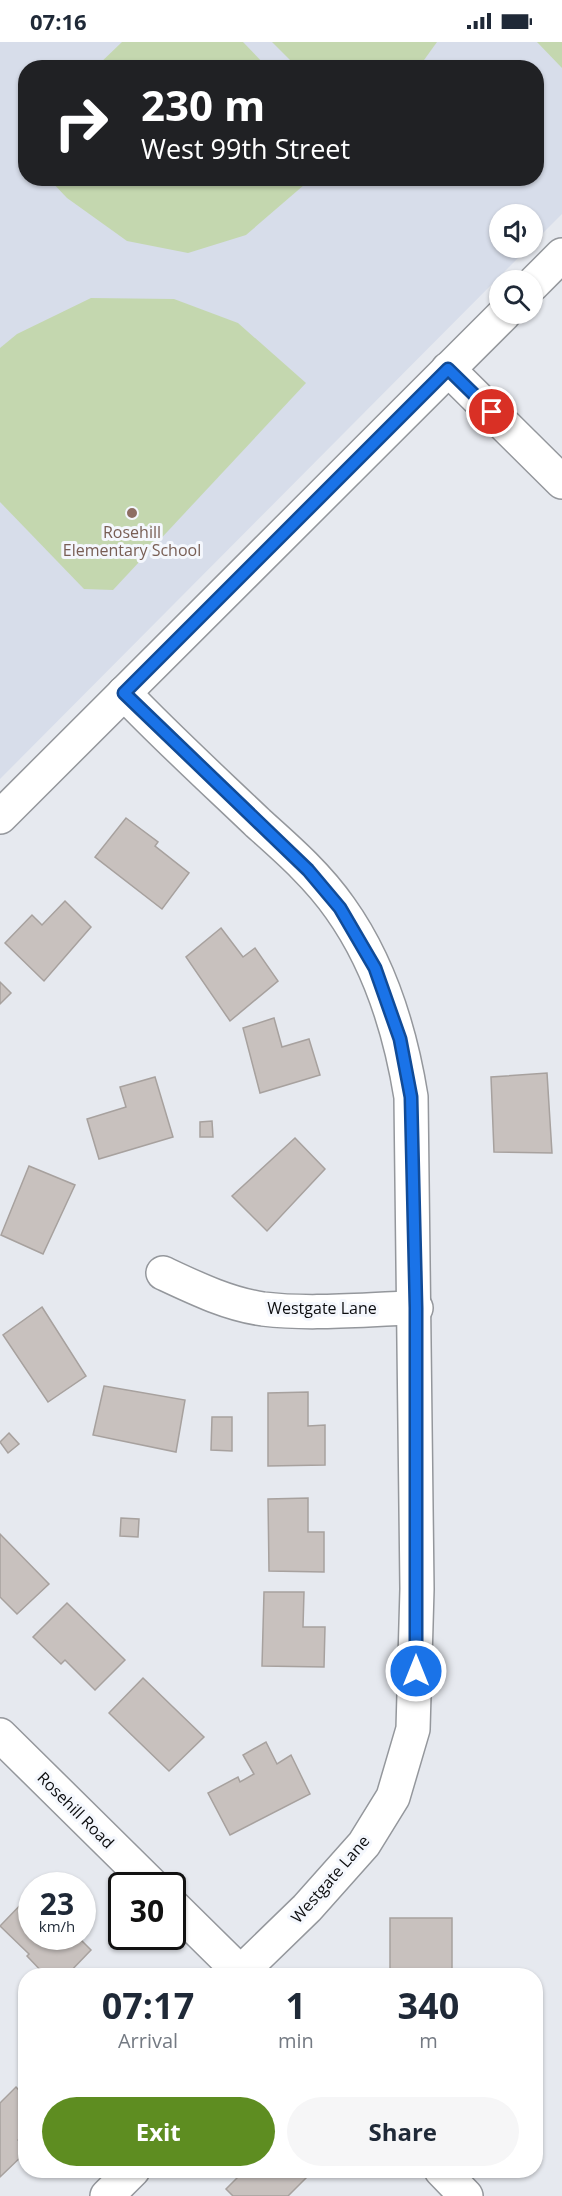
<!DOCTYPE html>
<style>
:root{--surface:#fff;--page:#f6f6f7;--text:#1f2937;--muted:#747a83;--accent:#5e8d21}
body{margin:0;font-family:"Open Sans",sans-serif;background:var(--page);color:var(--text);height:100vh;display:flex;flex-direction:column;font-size:22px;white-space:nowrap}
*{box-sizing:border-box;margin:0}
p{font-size:20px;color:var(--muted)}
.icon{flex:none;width:33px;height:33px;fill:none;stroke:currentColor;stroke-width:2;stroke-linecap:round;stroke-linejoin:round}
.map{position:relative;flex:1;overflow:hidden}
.side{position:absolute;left:18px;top:1926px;width:525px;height:210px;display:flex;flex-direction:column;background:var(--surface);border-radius:24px;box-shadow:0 2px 4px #0004}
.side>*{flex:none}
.top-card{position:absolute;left:18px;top:18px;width:526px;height:126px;border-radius:24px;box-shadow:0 2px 4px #0004;background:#202124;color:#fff;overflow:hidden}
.fabs{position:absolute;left:489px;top:162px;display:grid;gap:12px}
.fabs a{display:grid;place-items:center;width:54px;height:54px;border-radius:50%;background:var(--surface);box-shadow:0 2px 4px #0004;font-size:30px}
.speed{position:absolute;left:18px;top:1830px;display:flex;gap:12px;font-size:30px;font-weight:700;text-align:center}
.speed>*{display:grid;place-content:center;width:78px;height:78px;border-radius:50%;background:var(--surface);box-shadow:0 2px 4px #0004;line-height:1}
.speed small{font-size:15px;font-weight:400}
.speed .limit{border:3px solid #111;border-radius:9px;background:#fff;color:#111}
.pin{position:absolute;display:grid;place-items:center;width:51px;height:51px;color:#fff;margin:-26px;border:3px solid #fff;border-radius:50%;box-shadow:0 2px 6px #0007}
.me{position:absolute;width:66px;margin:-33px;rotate:0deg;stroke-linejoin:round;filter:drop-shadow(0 0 4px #0008)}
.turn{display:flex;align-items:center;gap:21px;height:126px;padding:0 24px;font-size:27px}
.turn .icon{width:78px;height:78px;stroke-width:2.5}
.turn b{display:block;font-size:42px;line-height:51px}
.eta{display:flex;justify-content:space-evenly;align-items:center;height:102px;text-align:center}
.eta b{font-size:36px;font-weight:700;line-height:42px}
.button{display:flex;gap:12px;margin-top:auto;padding:12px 24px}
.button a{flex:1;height:69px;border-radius:36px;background:var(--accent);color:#fff;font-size:24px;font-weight:700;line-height:69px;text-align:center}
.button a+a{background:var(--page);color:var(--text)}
.status{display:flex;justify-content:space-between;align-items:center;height:42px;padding:0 30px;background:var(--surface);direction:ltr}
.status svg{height:16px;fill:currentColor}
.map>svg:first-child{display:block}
.built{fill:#d7ddea;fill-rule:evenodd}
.green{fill:#c4d7af}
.building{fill:#c8c1be;stroke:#a7a19e;stroke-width:1.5}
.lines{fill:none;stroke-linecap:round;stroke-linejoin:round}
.street-casing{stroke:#94979c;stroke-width:36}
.secondary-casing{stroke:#94979c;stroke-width:36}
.street{stroke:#fff;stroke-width:33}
.secondary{stroke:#fff;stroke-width:33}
.route-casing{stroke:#114b97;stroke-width:15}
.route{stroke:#1a73e8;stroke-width:10}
.education-dot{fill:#8d6e63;stroke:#f4f7fd;stroke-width:2}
.labels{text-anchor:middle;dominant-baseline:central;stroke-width:6;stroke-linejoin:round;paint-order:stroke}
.education-label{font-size:16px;fill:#785e54;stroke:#f4f7fd}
.street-label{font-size:16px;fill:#0c0d0f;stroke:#f4f7fd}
</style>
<div class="status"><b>07:16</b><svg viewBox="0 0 49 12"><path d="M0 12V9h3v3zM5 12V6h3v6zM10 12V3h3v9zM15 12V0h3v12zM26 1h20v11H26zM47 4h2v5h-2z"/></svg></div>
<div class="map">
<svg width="562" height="2154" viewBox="0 0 562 2154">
<rect width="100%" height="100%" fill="#e6e9ef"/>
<path class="built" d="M0,0H562V172L533,201L532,172H500V206H528L0,737ZM26,26H537V136H26Z"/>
<g class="green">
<path d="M122,0H243L267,25H96Z"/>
<path d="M272,0H437L419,25L298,26Z"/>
<path d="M537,0H562V26Z"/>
<path d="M49,137H311L246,193L188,211L127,199L67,156Z"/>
<path d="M91,256L174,257L238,281L306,341L113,548L84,547L0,460V306L17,292Z"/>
</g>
<g class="building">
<path d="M126,776L158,800L155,804L189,831L162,867L95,815Z"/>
<path d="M65,859L91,885L44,939L5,901L32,873L42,883Z"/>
<path d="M221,886L243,915L255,906L278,939L230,979L186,915Z"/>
<path d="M0,940L11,951L0,962Z"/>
<path d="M274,976L282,1005L309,997L320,1033L260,1051L243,986Z"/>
<path d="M547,1031L552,1111L494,1110L491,1035Z"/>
<path d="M155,1035L173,1095L99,1117L87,1077L126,1065L120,1045Z"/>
<path d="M212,1079L213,1095H200V1080Z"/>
<path d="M295,1096L325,1127L267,1189L232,1154Z"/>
<path d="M29,1124L75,1143L43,1212L1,1193Z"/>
<path d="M42,1265L86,1334L48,1360L3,1293Z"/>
<path d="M104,1344L185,1358L176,1410L93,1393Z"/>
<path d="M308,1350V1384L325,1383V1423L268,1424V1351Z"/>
<path d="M212,1375H232V1409L211,1408Z"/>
<path d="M9,1391L19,1402L8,1411L0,1400Z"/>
<path d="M308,1456V1490H324V1530L269,1529L268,1457Z"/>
<path d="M121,1476L139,1477L138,1495L120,1494Z"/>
<path d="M0,1492L49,1542L17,1572L0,1555Z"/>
<path d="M264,1550H304L303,1585H325L324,1625L262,1624Z"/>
<path d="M67,1561L125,1618L95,1648L65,1618L61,1622L33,1595Z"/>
<path d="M143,1636L204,1695L169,1729L109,1671Z"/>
<path d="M266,1700L277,1722L291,1713L310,1752L230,1793L208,1751L238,1735L240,1740L254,1732L243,1713Z"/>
<path d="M29,1854L32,1894H77L91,1908L66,1934H46L27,1914L29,1912L0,1884Z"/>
<rect x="390" y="1876" width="62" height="58"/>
<path d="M16,2045L26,2056V2092L18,2098L26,2105V2110L0,2135V2061Z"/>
<path d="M245,2128H314L288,2154H233L226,2147Z"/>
</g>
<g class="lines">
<defs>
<g id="street">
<path d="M448,327L562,440"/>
<path d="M124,651C167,696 213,738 258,781C287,807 317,833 340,866C380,922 400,987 411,1055L417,1547L413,1687L393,1755L364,1802L307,1866L241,1930"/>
<path d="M163,1231C195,1246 228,1262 263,1267C313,1273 366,1267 416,1266"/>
<path d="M0,1693L153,1844"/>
<path d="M172,1863L244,1934"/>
<path d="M441,2128L466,2154"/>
<path d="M107,2154L133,2128"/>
</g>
<g id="secondary">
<path d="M532,243L562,213"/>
<path d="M0,775L504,272"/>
</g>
</defs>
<use href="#street" class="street-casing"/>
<use href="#secondary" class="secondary-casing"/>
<use href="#street" class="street"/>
<use href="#secondary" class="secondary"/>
</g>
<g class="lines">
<defs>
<path id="route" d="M416,1629V1266L411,1055L400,997L375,926L340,866L308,828L124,651L448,327L492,370"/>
</defs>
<use href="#route" class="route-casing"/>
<use href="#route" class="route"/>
</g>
<circle class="education-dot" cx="132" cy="471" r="6"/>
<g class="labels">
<g class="education-label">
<text x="132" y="490">Rosehill<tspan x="132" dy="18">Elementary School</tspan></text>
</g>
<g class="street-label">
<text x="322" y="1266">Westgate Lane</text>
<text transform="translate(76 1768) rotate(45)">Rosehill Road</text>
<text transform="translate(330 1837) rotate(-49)">Westgate Lane</text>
</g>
</g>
</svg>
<div class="fabs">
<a><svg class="icon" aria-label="sound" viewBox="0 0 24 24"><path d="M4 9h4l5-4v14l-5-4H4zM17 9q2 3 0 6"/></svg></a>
<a><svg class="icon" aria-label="search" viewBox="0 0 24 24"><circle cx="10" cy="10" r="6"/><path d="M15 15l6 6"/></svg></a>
</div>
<div class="speed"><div>23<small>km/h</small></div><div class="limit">30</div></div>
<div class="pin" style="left:492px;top:370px;background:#d93025"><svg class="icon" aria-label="arrive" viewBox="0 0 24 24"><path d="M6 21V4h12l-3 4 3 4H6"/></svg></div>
<svg class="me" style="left:416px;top:1629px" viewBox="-20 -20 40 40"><circle r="17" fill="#1a73e8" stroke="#fff" stroke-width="3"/><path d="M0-11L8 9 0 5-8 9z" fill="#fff"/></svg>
<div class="top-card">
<div class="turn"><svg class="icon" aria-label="right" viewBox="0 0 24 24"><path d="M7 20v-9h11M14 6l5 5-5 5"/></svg><div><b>230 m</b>West 99th Street</div></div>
</div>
<section class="side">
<div class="eta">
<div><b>07:17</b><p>Arrival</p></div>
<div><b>1</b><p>min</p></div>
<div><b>340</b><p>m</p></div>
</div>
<div class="button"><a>Exit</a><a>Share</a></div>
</section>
</div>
